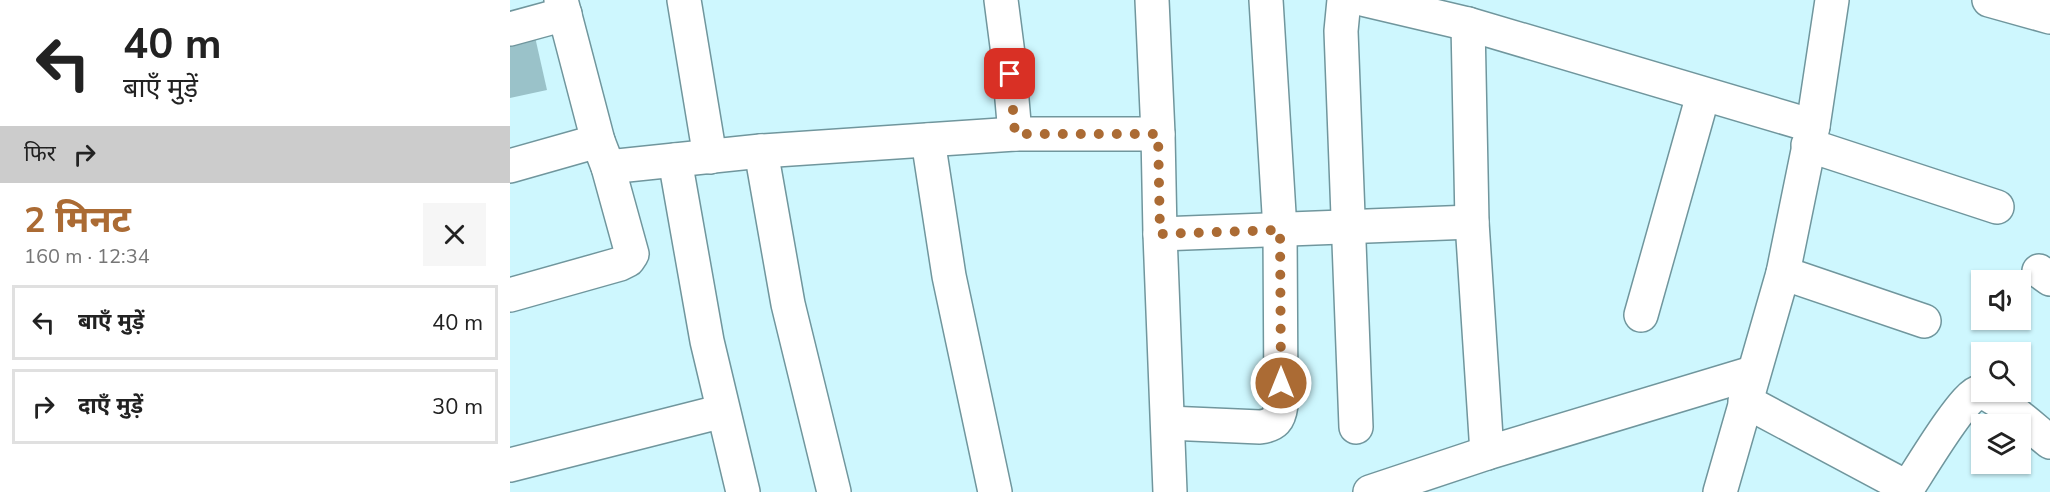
<!DOCTYPE html>
<html lang="hi">
<meta charset="utf-8">
<style>
:root{--surface:#fff;--page:#f6f6f6;--text:#222;--muted:#767676;--line:#e0e0e0;--accent:#ab6b34}
body{margin:0;font-family:"Nunito Sans","Noto Sans Devanagari",sans-serif;background:var(--page);color:var(--text);height:100vh;display:flex;flex-direction:column;font-size:22px;white-space:nowrap}
*{box-sizing:border-box;margin:0}
p{font-size:20px;color:var(--muted)}
.icon{flex:none;width:33px;height:33px;fill:none;stroke:currentColor;stroke-width:2;stroke-linecap:round;stroke-linejoin:round}
.map{position:relative;flex:1;overflow:hidden}
.side{display:flex;flex-direction:column;background:var(--surface);width:510px}
.side>*{flex:none}
.hud{background:#fff;color:var(--text);overflow:hidden}
.buttons{position:absolute;left:1461px;top:270px;display:grid;gap:12px}
.buttons a{display:grid;place-items:center;width:60px;height:60px;border-radius:0px;background:var(--surface);box-shadow:0 2px 4px #0004;font-size:30px}
.pin{position:absolute;display:grid;place-items:center;width:51px;height:51px;color:#fff;margin:-26px;border-radius:12px;box-shadow:0 3px 9px #0006}
.me{position:absolute;width:66px;margin:-33px;rotate:0deg;stroke-linejoin:round;filter:drop-shadow(0 0 4px #0008)}
.turn{display:flex;align-items:center;gap:21px;height:126px;padding:0 24px;font-size:27px}
.turn .icon{width:78px;height:78px;stroke-width:2.5}
.turn b{display:block;font-size:42px;line-height:51px}
.then{display:flex;align-items:center;height:57px;padding:0 24px;background:#0003;gap:12px;font-size:22px}
.round{display:grid;place-items:center;flex:none;width:63px;height:63px;border-radius:0px;background:var(--page)}
.head{display:flex;align-items:center;justify-content:space-between;height:102px;padding:0 24px}
h1{font-size:36px;font-weight:700;line-height:45px;color:var(--accent)}
ul{padding:0;list-style:none}
li{display:flex;align-items:center;gap:18px;height:75px;margin:0 12px 9px;padding:0 12px;border:3px solid var(--line);border-radius:0px}
li div{flex:1}
li b{display:block;font-size:22px}
li em{font-style:normal}
main{display:flex;flex:1;min-height:0}
.map>svg:first-child{display:block}
.building{fill:#9ac2c9}
.lines{fill:none;stroke-linecap:round;stroke-linejoin:round}
.minor-casing{stroke:#70969d;stroke-width:36}
.highway-casing{stroke:#70969d;stroke-width:36}
.minor{stroke:#fff;stroke-width:33}
.highway{stroke:#fff;stroke-width:33}
.route{stroke:#ab6b34;stroke-width:10;stroke-dasharray:0 18}
</style>
<main>
<section class="side">
<div class="hud">
<div class="turn"><svg class="icon" aria-label="left" viewBox="0 0 24 24"><path d="M17 20v-9H6M10 6l-5 5 5 5"/></svg><div><b>40 m</b>बाएँ मुड़ें</div></div>
<div class="then">फिर<svg class="icon" aria-label="right" viewBox="0 0 24 24"><path d="M7 20v-9h11M14 6l5 5-5 5"/></svg></div>
</div>
<div class="head"><div><h1>2 मिनट</h1><p>160 m · 12:34</p></div><a class="round"><svg class="icon" aria-label="close" viewBox="0 0 24 24"><path d="M6 6l12 12M18 6L6 18"/></svg></a></div>
<ul>
<li><svg class="icon" aria-label="left" viewBox="0 0 24 24"><path d="M17 20v-9H6M10 6l-5 5 5 5"/></svg><div><b>बाएँ मुड़ें</b></div><em>40 m</em></li>
<li><svg class="icon" aria-label="right" viewBox="0 0 24 24"><path d="M7 20v-9h11M14 6l5 5-5 5"/></svg><div><b>दाएँ मुड़ें</b></div><em>30 m</em></li>
</ul>
</section>
<div class="map">
<svg width="1540" height="492" viewBox="0 0 1540 492">
<rect width="100%" height="100%" fill="#cef7fe"/>
<path class="building" d="M23,28L37,90L0,98V33Z"/>
<g class="lines">
<defs>
<g id="minor">
<path d="M174,0L200,157"/>
<path d="M491,0L498,54L505,134"/>
<path d="M642,0L648,134L650,234L660,492"/>
<path d="M834,0L831,31L846,427"/>
<path d="M856,0L958,24L1303,126"/>
<path d="M958,24L962,222L977,453"/>
<path d="M0,29L55,14"/>
<path d="M418,140L439,276L485,492"/>
<path d="M1298,145L1487,207"/>
<path d="M251,151L278,304L324,492"/>
<path d="M165,160L197,341L233,492"/>
<path d="M0,166L88,141"/>
<path d="M98,167L251,151L505,134H648"/>
<path d="M650,234L962,222"/>
<path d="M1529,271L1540,279"/>
<path d="M1273,273L1414,321"/>
<path d="M0,295L110,264L118,260L122,254L98,167L88,141L51,0"/>
<path d="M1131,315L1193,95"/>
<path d="M1235,401L1398,488"/>
<path d="M658,423L750,427C765,425 769,420 771,405L770,230L756,0"/>
<path d="M0,465L213,411"/>
<path d="M860,492L977,453L1242,373"/>
<path d="M1210,492L1273,273L1303,126L1322,0"/>
<path d="M1395,492C1406,476 1454,394 1469,392C1482,391 1527,432 1540,442"/>
</g>
<path id="highway" d="M1479,0L1540,17"/>
</defs>
<use href="#minor" class="minor-casing"/>
<use href="#highway" class="highway-casing"/>
<use href="#minor" class="minor"/>
<use href="#highway" class="highway"/>
</g>
<g class="lines">
<path class="route" d="M500,74L505,134H648L650,234L770,230L771,383"/>
</g>
</svg>
<div class="buttons">
<a><svg class="icon" aria-label="sound" viewBox="0 0 24 24"><path d="M4 9h4l5-4v14l-5-4H4zM17 9q2 3 0 6"/></svg></a>
<a><svg class="icon" aria-label="search" viewBox="0 0 24 24"><circle cx="10" cy="10" r="6"/><path d="M15 15l6 6"/></svg></a>
<a><svg class="icon" aria-label="layers" viewBox="0 0 24 24"><path d="M12 4l9 5-9 5-9-5zM3 14l9 5 9-5"/></svg></a>
</div>
<div class="pin" style="left:500px;top:74px;background:#d93025"><svg class="icon" aria-label="arrive" viewBox="0 0 24 24"><path d="M6 21V4h12l-3 4 3 4H6"/></svg></div>
<svg class="me" style="left:771px;top:383px" viewBox="-20 -20 40 40"><circle r="17" fill="#ab6b34" stroke="#fff" stroke-width="3"/><path d="M0-11L8 9 0 5-8 9z" fill="#fff"/></svg>
</div>
</main>
